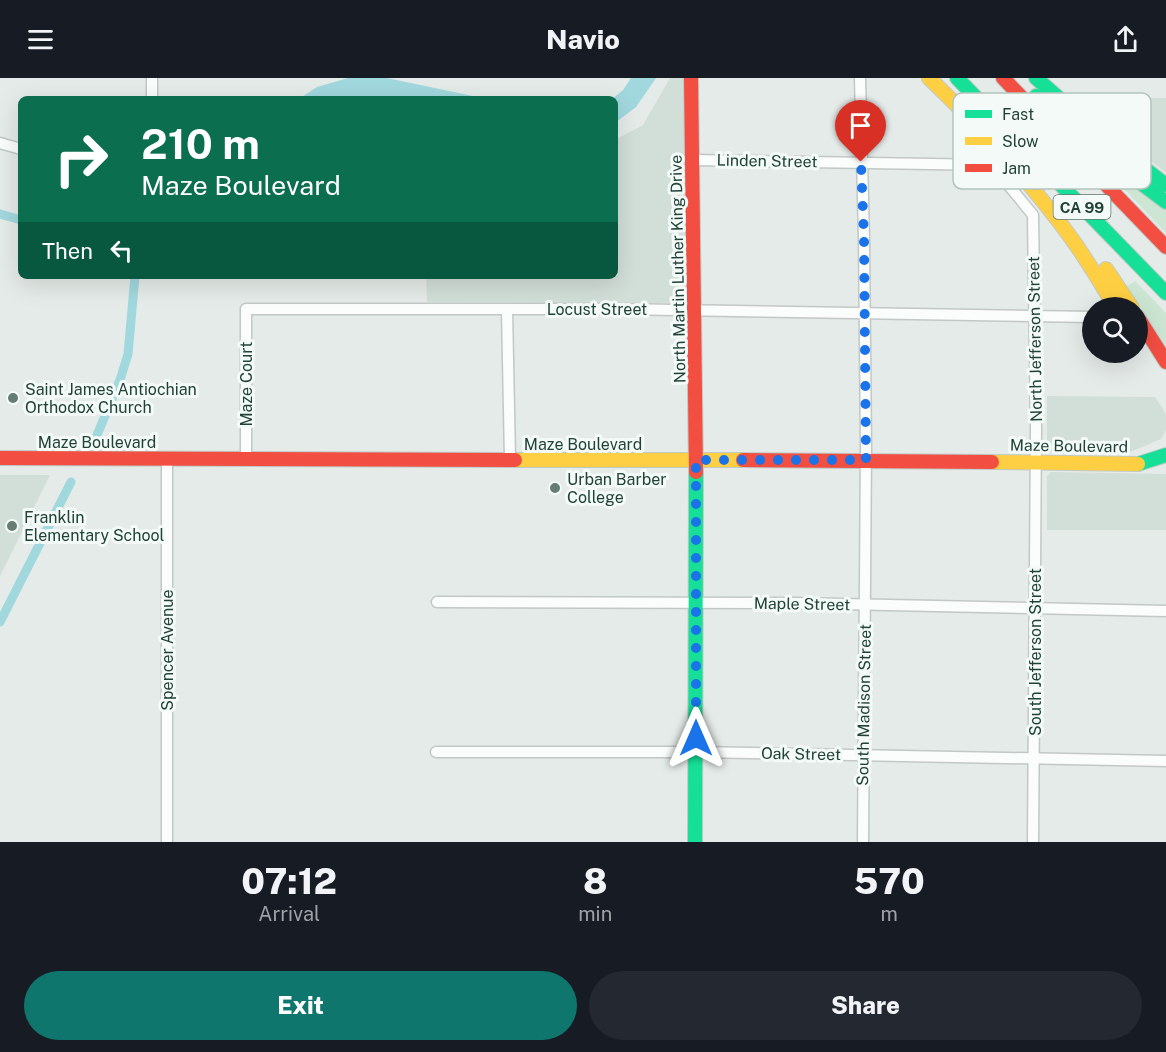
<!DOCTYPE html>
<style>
:root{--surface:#171b24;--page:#242831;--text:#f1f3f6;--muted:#9ea1a6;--accent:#0f766e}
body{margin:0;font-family:"Public Sans",sans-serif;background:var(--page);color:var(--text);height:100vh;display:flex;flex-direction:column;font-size:22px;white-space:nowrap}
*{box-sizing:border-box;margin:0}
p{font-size:20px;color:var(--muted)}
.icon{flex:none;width:33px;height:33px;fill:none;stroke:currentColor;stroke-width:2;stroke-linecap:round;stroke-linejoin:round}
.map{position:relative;height:764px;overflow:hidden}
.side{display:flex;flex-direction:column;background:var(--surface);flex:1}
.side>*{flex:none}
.top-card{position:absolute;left:18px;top:18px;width:600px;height:183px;border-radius:9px;box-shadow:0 6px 24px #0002;background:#0b6e4f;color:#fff;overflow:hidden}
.fabs{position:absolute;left:1082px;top:219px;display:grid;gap:12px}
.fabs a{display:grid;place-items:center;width:66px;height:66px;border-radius:50%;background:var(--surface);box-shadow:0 6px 24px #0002;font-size:30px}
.pin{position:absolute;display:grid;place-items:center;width:51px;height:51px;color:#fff;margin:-62px -26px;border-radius:50% 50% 50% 0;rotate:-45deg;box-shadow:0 0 6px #0007}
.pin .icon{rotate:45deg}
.me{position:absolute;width:66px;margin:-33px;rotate:0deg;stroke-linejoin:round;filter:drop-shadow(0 0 4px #0008)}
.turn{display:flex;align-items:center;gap:21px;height:126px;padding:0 24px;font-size:27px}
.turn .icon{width:78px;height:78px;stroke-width:2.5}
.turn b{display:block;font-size:42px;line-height:51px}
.then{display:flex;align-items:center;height:57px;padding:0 24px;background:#0003;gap:12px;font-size:22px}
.eta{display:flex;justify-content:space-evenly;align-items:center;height:102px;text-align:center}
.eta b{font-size:36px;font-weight:800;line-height:42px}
.action{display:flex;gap:12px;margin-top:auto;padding:12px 24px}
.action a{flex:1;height:69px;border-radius:36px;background:var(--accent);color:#fff;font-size:24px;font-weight:800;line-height:69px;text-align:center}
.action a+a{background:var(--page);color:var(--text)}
header{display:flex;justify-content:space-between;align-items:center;height:78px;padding:0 24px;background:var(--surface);font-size:27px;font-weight:800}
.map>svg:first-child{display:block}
.built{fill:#d2ded8}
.green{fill:#cde6d3}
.water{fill:#a1d8de}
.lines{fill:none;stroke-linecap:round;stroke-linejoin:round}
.canal{stroke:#a1d8de;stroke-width:9}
.street-casing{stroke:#c2c8c5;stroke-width:13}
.fast-casing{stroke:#c0c9c5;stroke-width:16}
.slow-casing{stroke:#c0c9c5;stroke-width:16}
.jam-casing{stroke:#c0c9c5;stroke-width:16}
.street{stroke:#fbfcfc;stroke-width:10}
.fast{stroke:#16e098;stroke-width:14}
.slow{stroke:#ffcf43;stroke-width:14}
.jam{stroke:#f24e42;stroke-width:14}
.route{stroke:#1a73e8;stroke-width:10;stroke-dasharray:0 18}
.poi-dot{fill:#657d75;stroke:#f4faf7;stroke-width:2}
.labels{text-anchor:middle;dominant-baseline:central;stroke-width:6;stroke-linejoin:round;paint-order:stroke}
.shield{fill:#f4faf7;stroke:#607971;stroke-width:1.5}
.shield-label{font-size:15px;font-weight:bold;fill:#204237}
.street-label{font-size:16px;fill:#204237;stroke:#f4faf7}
.poi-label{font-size:16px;fill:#204237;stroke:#f4faf7;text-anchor:start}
.key{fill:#f4faf7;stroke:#b4c3bd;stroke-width:1.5}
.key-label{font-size:16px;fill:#204237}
</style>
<header><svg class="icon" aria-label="menu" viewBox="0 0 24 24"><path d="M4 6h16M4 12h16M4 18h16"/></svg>Navio<svg class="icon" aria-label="share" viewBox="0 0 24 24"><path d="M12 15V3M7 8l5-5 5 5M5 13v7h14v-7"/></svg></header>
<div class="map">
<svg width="1166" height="764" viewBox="0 0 1166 764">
<rect width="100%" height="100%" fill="#e5ebe8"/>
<g class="built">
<path d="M670,0H686L687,225L427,224L426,198H615V62L643,47Z"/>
<path d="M1072,20H1166V95Z"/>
<path d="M1047,318L1155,319L1166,336V352L1161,361L1125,376L1051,375L1047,373Z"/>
<path d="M1051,394L1166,396V452H1047V398Z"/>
<path d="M0,397H50L0,498Z"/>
</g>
<g class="green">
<path d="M1117,93L1166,127V155L1112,98Z"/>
<path d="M1135,203L1166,235V271L1127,208Z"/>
</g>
<g class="water">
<path d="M348,0H387L487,21H299L317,9Z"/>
<path d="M631,0H656L636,29L615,45V21H612L623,12Z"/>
</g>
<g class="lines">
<g class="canal">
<path d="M0,136L21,142"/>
<path d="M97,357L120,302L128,276L135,198"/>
<path d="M0,544L71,404"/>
</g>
<defs>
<g id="street">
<path d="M860,0L864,160L866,371L863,764"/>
<path d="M152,21V0"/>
<path d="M0,65L21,71"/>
<path d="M693,82L992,87L1033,137L1036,350L1033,764"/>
<path d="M507,232L510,382"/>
<path d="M246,381V231H617L1092,239"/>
<path d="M437,524L795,525L1166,533"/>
<path d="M436,674H697L1166,683"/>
<path d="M167,764V381"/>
</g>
<g id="fast">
<path d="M957,0L1166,215"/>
<path d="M1036,0L1061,22"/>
<path d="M1036,18L1113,84L1166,124"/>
<path d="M1099,55L1166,107"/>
<path d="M1138,386L1166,377"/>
<path d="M695,764L696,394"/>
</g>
<g id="slow">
<path d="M929,0C980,49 1027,100 1069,157C1086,180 1101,206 1116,230"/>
<path d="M1106,191L1132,230"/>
<path d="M515,382H743"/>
<path d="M992,384L1138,386"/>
</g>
<g id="jam">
<path d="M691,0L696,394"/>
<path d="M1003,0L1166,169"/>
<path d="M1137,238L1166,284"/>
<path d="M0,380L515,382"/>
<path d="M743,382L992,384"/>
</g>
</defs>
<use href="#street" class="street-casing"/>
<use href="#fast" class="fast-casing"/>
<use href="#slow" class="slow-casing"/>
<use href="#jam" class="jam-casing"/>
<use href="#street" class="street"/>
<use href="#fast" class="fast"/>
<use href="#slow" class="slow"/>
<use href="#jam" class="jam"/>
</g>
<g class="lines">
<path class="route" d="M696,660V382H866L864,160L861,84"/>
</g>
<g class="poi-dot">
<circle cx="13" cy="320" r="6"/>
<circle cx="555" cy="410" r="6"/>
<circle cx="12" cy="448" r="6"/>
</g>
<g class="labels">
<rect class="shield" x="1053.5" y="117" width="57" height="24" rx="4.5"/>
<g class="shield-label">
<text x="1082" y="129">CA 99</text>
</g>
<g class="street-label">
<text transform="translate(767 83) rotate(1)">Linden Street</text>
<text transform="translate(678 191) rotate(-91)">North Martin Luther King Drive</text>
<text x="597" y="231">Locust Street</text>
<text transform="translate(1035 261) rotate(-91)">North Jefferson Street</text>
<text transform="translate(246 306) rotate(-90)">Maze Court</text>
<text x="97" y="364">Maze Boulevard</text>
<text x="583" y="366">Maze Boulevard</text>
<text transform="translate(1069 368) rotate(1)">Maze Boulevard</text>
<text transform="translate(802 526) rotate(1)">Maple Street</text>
<text transform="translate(167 572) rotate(-90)">Spencer Avenue</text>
<text transform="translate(1035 574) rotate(-90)">South Jefferson Street</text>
<text transform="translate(864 627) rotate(-89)">South Madison Street</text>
<text transform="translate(801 676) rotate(1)">Oak Street</text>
</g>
<g class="poi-label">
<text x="25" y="311">Saint James Antiochian<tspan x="25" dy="18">Orthodox Church</tspan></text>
<text x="567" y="401">Urban Barber<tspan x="567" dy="18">College</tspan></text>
<text x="24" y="439">Franklin<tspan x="24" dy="18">Elementary School</tspan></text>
</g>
</g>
<rect x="953" y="15" width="198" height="96" rx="9" class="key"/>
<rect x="965" y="32" width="27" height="8" fill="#16e098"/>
<rect x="965" y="59" width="27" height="8" fill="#ffcf43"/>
<rect x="965" y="86" width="27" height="8" fill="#f24e42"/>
<g class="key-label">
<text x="1002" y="42">Fast</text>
<text x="1002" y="69">Slow</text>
<text x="1002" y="96">Jam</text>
</g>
</svg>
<div class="fabs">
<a><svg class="icon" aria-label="search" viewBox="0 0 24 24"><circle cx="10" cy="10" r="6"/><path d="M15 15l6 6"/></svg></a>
</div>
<div class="pin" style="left:861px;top:84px;background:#d93025"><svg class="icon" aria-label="arrive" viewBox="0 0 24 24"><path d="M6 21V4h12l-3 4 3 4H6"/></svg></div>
<svg class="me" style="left:696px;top:660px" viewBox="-20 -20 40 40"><path d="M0-17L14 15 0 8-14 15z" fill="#1a73e8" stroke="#fff" stroke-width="4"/></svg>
<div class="top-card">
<div class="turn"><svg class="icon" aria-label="right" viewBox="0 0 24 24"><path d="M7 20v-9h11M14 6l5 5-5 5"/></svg><div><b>210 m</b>Maze Boulevard</div></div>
<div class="then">Then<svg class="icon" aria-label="left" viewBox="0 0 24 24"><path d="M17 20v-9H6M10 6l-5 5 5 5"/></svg></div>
</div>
</div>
<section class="side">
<div class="eta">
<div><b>07:12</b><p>Arrival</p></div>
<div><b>8</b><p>min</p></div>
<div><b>570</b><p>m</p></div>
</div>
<div class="action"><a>Exit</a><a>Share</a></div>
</section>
